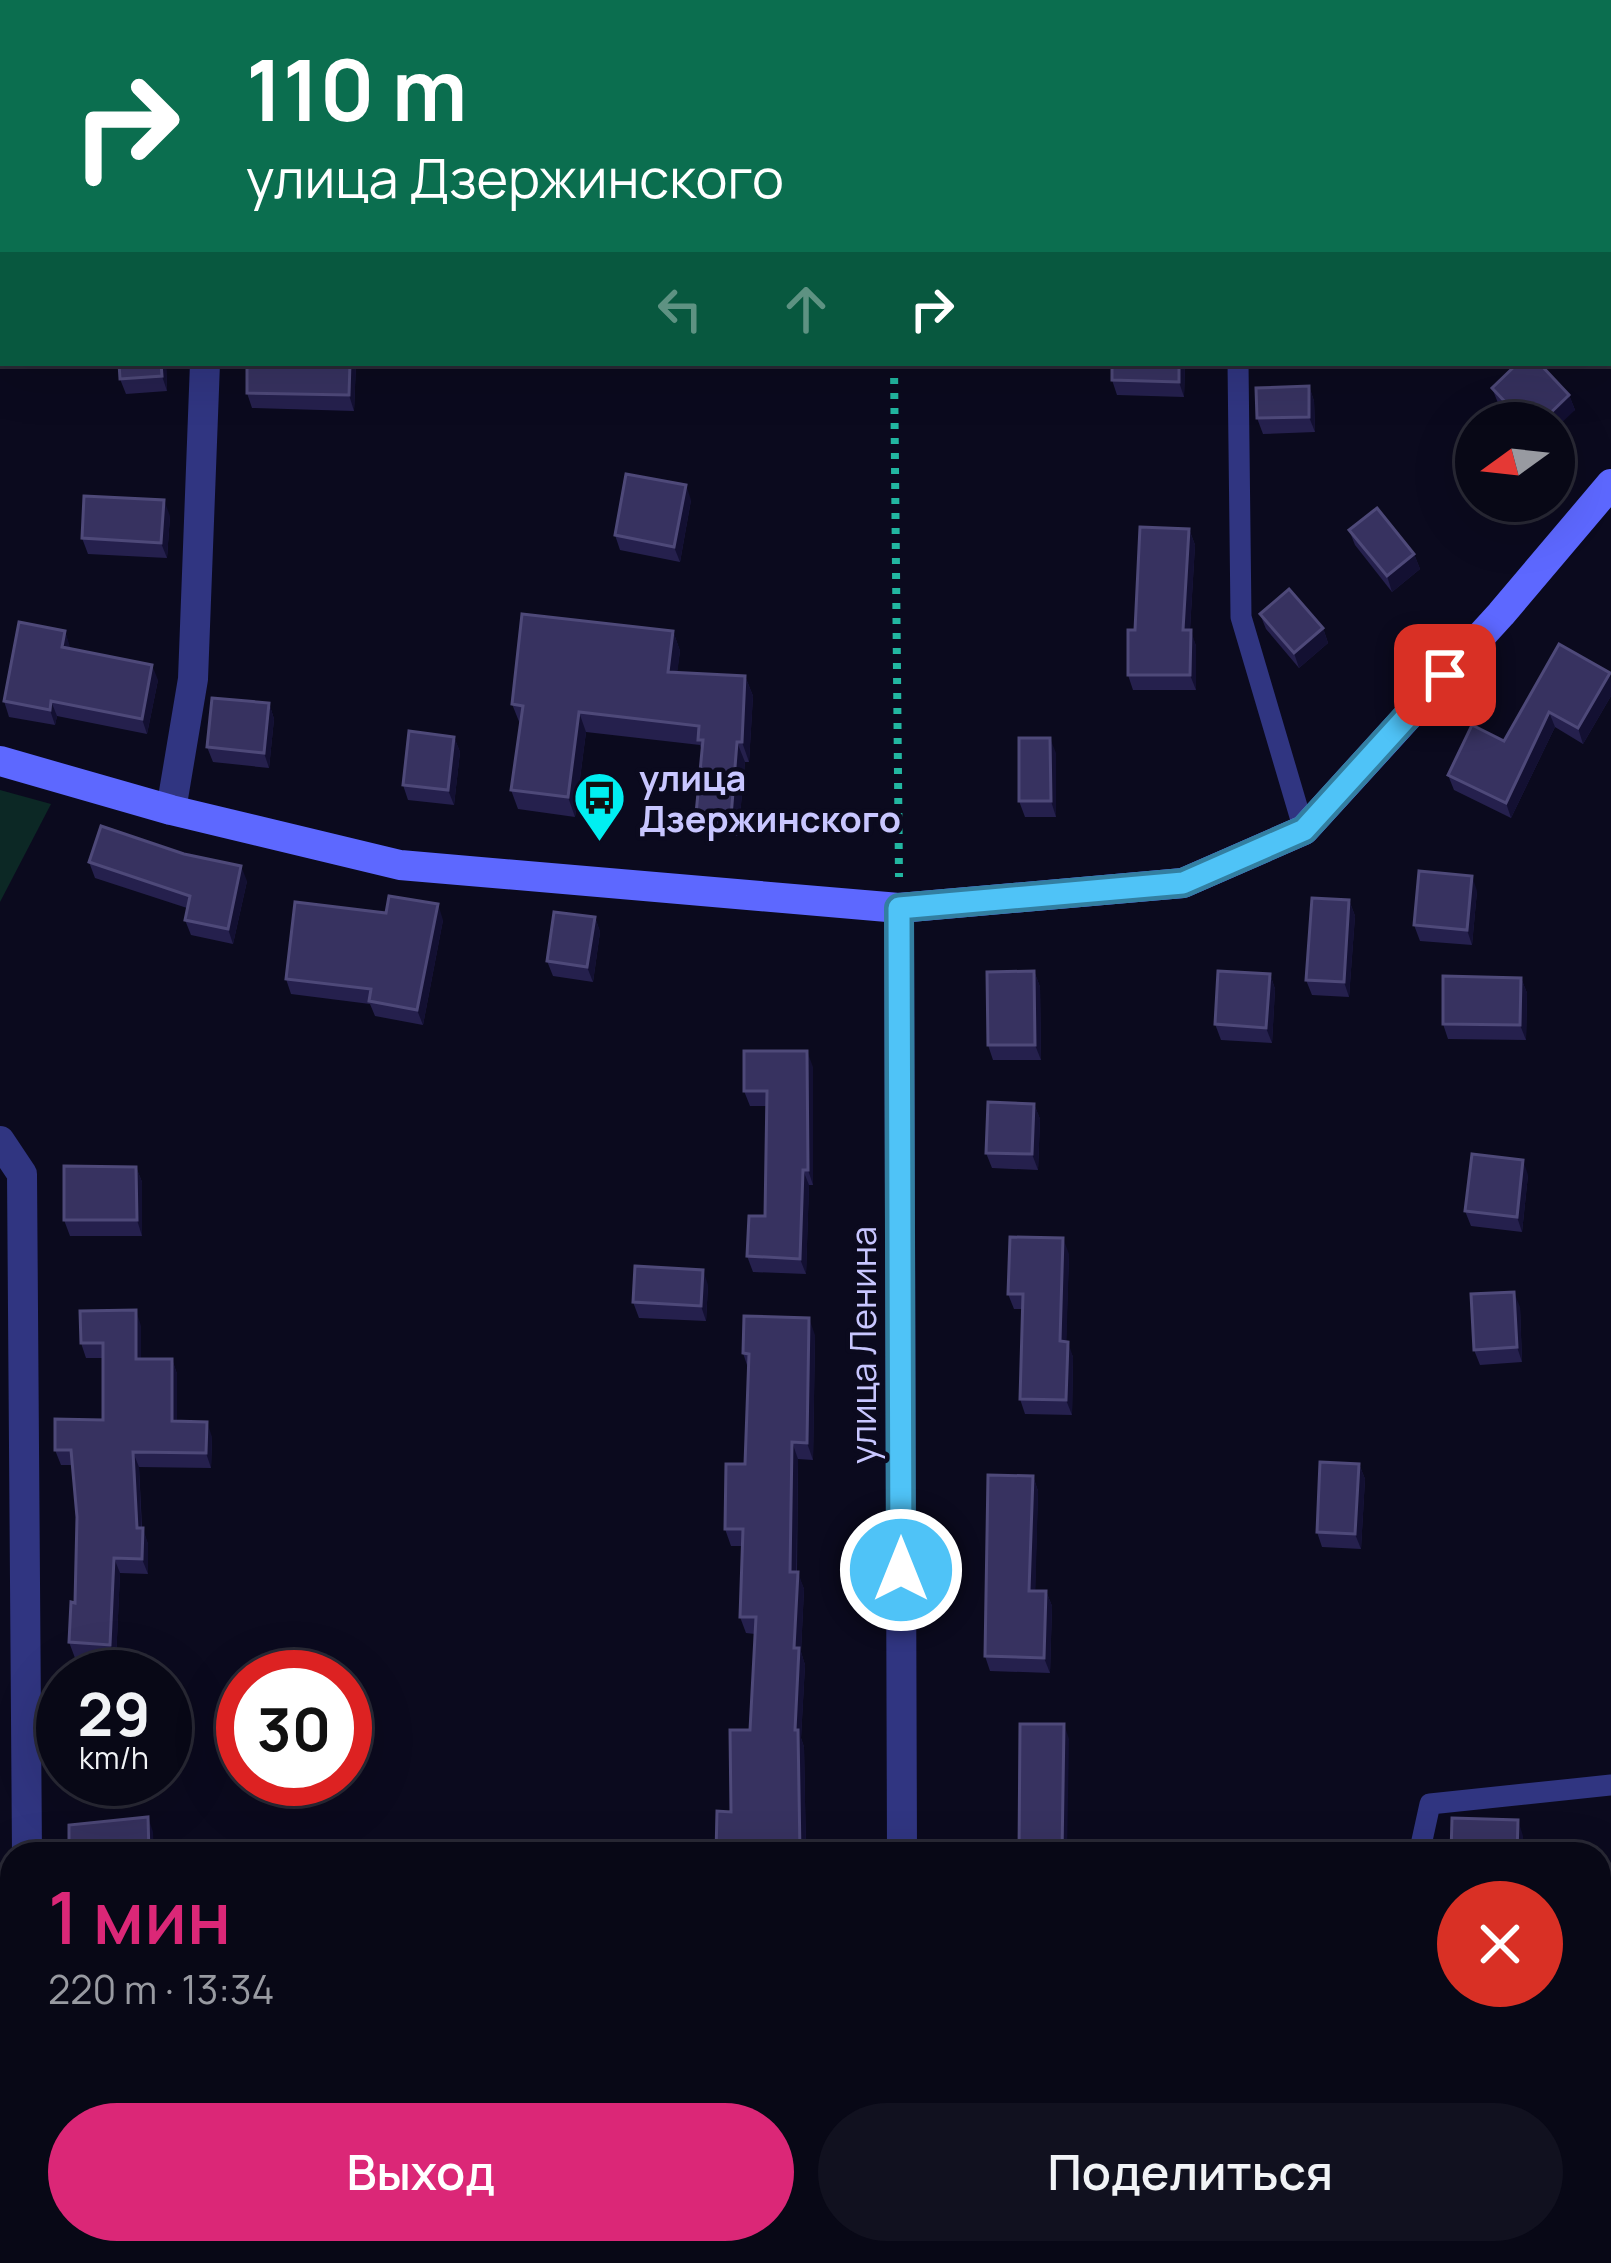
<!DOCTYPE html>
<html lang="ru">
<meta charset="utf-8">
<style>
:root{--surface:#080816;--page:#11111f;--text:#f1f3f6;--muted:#989aa1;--line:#292935;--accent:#db2777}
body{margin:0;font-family:Manrope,sans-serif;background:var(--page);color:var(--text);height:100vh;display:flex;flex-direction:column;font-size:45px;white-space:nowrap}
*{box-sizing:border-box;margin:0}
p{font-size:39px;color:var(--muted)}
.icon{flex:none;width:66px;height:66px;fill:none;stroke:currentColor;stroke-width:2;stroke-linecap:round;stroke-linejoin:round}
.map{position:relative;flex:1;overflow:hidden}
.panel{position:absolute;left:0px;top:1842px;width:1611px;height:423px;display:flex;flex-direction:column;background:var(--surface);border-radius:36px 36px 0 0;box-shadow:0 12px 48px #0002,0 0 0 3px var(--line)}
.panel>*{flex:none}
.guide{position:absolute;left:0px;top:0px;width:1611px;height:366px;box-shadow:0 12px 48px #0002,0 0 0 3px var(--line);background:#0b6e4f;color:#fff;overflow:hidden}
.needle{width:78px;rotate:255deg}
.fabs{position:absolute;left:1455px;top:402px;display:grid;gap:24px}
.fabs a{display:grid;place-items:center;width:120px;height:120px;border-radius:50%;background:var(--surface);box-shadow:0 12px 48px #0002,0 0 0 3px var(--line);font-size:60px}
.speed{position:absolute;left:36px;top:1650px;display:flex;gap:24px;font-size:60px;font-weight:700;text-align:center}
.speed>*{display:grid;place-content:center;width:156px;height:156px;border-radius:50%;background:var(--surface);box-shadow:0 12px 48px #0002,0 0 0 3px var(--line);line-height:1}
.speed small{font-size:30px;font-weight:400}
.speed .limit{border:18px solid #d22;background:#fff;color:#111}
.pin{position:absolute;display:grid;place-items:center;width:102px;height:102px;color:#fff;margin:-51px;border-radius:24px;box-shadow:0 6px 18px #0006}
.me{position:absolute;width:132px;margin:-66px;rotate:0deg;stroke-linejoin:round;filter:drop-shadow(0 0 9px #0008)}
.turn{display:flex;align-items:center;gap:42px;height:252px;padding:0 48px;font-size:54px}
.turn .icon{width:156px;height:156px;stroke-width:2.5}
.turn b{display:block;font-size:84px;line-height:102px}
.lanes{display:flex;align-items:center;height:114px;padding:0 48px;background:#0003;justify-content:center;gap:60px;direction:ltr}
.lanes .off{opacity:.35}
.round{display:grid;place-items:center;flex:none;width:126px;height:126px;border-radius:63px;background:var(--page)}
.head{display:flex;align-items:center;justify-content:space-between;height:204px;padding:0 48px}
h1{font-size:72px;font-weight:600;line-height:90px;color:var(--accent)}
.action{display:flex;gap:24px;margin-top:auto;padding:24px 48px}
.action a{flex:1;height:138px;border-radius:72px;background:var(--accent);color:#fff;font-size:48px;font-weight:600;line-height:138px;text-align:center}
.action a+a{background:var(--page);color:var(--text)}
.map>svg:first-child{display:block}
.green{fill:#0c2825}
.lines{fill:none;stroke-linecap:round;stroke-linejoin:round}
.path{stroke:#22b7a1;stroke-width:8;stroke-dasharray:6 9;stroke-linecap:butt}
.lane{stroke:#303581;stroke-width:21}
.street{stroke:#303581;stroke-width:30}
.secondary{stroke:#5d68ff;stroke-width:30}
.wall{fill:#25204d}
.shaded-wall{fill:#131032}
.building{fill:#373260;stroke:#4e4979;stroke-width:3}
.route-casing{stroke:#337fa1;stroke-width:30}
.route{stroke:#4fc3f7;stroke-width:21}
.labels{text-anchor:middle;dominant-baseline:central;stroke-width:9;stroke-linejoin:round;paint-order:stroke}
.poi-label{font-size:36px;font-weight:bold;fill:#c8c6ff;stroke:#0b0a1e;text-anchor:start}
.street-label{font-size:36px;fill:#c8c6ff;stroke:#0b0a1e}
</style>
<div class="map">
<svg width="1611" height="2263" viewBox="0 0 1611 2263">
<rect width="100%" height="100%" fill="#0b0a1e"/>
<path class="green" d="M0,790L51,804L0,902Z"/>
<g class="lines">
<path class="path" d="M894,363L899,877"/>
<g class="lane">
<path d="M1055,0L1058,3"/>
<path d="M786,3L792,0"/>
<path d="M1086,3L1097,0"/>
<path d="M1238,363L1241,617L1304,830"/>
<path d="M1419,1854L1430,1804L1611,1785"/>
</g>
<g class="street">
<path d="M0,269L3,268"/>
<path d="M171,810L193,679L205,363"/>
<path d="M899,908L902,1854"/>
<path d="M0,1141L22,1174L27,1854"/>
<path d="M1599,2137L1611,2136"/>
<path d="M29,2253V2263"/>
<path d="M903,2253V2263"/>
<path d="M1505,2253L1508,2263"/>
</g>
<path class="secondary" d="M0,761L171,810L400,865L899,908L1183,883L1304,830L1501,614L1611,484"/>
</g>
<g class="wall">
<path d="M119,363H166L167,391L126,394L120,379Z"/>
<path d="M356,363L354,411L252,408L247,393Z"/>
<path d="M1185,363L1184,397L1117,395L1112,380Z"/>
<path d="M1309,386L1314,401L1315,432L1263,434L1257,418Z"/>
<path d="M1492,388L1569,395L1575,410L1554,423H1516L1498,403Z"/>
<path d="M691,500L680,562L620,550L615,535Z"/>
<path d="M170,516L167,558L88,554L82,538Z"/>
<path d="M1189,529L1195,545L1190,630L1196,646V690H1133L1128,675L1135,630Z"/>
<path d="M1349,530L1414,554L1420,569L1392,592L1355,545Z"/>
<path d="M1260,614L1323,628L1328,643L1299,668L1266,629Z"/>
<path d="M65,631L70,649L158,680L147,734L57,716L55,725L9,717L4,701Z"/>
<path d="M673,631L680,651L677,672L745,676L753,696L749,762H745L738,836L703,833L696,814L702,751L700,745L586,732L575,817L518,809L511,790L520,724L512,704Z"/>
<path d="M1610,673L1611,696L1583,744L1555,727L1511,818L1454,790L1448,775Z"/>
<path d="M269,703L274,719L269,768L213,762L207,747Z"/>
<path d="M454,737L460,752L454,805L408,800L403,785Z"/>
<path d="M1056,753V817H1025L1019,801Z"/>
<path d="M89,862L247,881L233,944L191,935L185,920L187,908L95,878Z"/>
<path d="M1477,891L1472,945L1420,941L1414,925Z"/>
<path d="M1349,900L1355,916L1349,997L1312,995L1306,980Z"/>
<path d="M386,913L443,920L423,1025L375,1016L370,1004L291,994L286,979Z"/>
<path d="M595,917L600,932L593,982L553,976L547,961Z"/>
<path d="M1034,971L1040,987L1041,1060H993L988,1045Z"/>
<path d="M1270,974L1275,989L1272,1043L1221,1040L1215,1024Z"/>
<path d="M1521,978L1527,993L1526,1040L1448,1039L1443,1024Z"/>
<path d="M813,1067V1185H809L806,1274L753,1272L747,1256L765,1216L767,1106H750L744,1091Z"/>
<path d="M1034,1104L1040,1119L1038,1170L992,1168L986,1153Z"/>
<path d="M136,1167L142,1182V1236H70L64,1220Z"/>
<path d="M1528,1175L1522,1232L1471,1226L1465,1211Z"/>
<path d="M1069,1254L1066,1342L1073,1357L1072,1415L1025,1414L1020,1399L1023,1309H1014L1008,1294Z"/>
<path d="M708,1285L706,1321L639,1318L633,1302Z"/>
<path d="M1520,1307L1522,1362L1480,1365L1474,1350Z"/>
<path d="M141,1326V1359H172L177,1374V1421L212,1437L211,1468L139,1467L142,1528L148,1544V1574L120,1573L116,1660L75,1658L69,1642L75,1603L77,1517L73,1465H61L55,1450L103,1420V1358H86L81,1343Z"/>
<path d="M815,1335L813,1460L798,1459L797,1572L804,1589L801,1652L805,1665L801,1738L804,1747L806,1854H716L731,1812L750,1730L755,1634L746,1633L740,1617L742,1546H731L725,1529L745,1464L748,1368L743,1353Z"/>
<path d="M1359,1464L1365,1479L1361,1549L1322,1547L1317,1532Z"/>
<path d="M1033,1476L1038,1491L1035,1591H1046L1052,1606L1050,1673L990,1671L985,1656Z"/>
<path d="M731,2253H804V2263H735Z"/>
<path d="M1032,2253H1476V2263H1038Z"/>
</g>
<g class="shaded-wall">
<path d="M161,363H166L167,391L162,376Z"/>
<path d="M350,363H356L354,411L349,395Z"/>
<path d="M1179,363H1185L1184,397L1179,382Z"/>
<path d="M1309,386L1314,401L1315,432L1309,417Z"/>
<path d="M1569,395L1575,410L1554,430V423H1540Z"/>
<path d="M686,485L691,500L680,562L674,547Z"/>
<path d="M164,500L170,516L167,558L161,543Z"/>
<path d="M1189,529L1195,545L1189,646L1183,630Z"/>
<path d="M1414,554L1420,569L1392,592L1387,576Z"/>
<path d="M1323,628L1328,643L1299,668L1294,653Z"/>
<path d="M1191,630L1196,646V690L1190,675Z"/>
<path d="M65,631L70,647L67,663L62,647Z"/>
<path d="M673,631L680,651L675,691L668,672Z"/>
<path d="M152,665L158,680L147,734L142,719Z"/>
<path d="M1610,673L1611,696L1583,744L1578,728Z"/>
<path d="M745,676L753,696L749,762L742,742Z"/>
<path d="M51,701L57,716L55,725L50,710Z"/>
<path d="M269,703L274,719L269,768L264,753Z"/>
<path d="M579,712L586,732L575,817L568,797Z"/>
<path d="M1549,712L1555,727L1511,818L1506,803Z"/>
<path d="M454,737L460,752L454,805L448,790Z"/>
<path d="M1050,738L1056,753V817L1051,801Z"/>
<path d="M737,742L745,762L738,836L731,817Z"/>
<path d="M241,866L247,881L233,944L228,929Z"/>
<path d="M1472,876L1477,891L1472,945L1467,930Z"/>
<path d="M1349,900L1355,916L1349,997L1344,982Z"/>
<path d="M438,904L443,920L423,1025L417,1010Z"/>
<path d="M595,917L600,932L593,982L587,967Z"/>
<path d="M1034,971L1040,987L1041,1060L1035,1045Z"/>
<path d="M1270,974L1275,989L1272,1043L1266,1028Z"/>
<path d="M1521,978L1527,993L1526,1040L1520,1025Z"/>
<path d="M807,1051L813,1067V1185L808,1170Z"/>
<path d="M1034,1104L1040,1119L1038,1170L1032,1154Z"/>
<path d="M1523,1160L1528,1175L1522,1232L1517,1217Z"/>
<path d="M136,1167L142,1182V1236L137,1220Z"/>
<path d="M803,1170L809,1185L806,1274L800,1259Z"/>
<path d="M1063,1238L1069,1254L1066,1357L1060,1341Z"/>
<path d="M703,1270L708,1285L706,1321L701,1306Z"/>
<path d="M1514,1292L1520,1307L1522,1362L1517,1347Z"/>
<path d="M136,1310L141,1326V1375L136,1359Z"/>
<path d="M809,1318L815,1335L813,1460L807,1443Z"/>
<path d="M1068,1342L1073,1357L1072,1415L1066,1400Z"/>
<path d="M172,1359L177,1374V1437L172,1421Z"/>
<path d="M207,1422L212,1437L211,1468L206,1453Z"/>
<path d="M792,1442L798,1459L796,1589L790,1572Z"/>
<path d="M133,1452L139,1467L142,1542L143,1528L148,1544V1574L142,1559L137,1528Z"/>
<path d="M1359,1464L1365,1479L1361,1549L1355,1534Z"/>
<path d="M1033,1476L1038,1491L1035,1606L1029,1591Z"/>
<path d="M114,1558L120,1573L116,1660L110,1645Z"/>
<path d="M798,1572L804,1589L801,1652L805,1665L801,1738L804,1747L806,1854L800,1853L795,1730L794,1648Z"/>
<path d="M1046,1591L1052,1606L1050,1673L1044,1658Z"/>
<path d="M1064,1724L1069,1739L1067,1854H1062Z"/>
<path d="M148,1817L153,1832L154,1854H149Z"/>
<path d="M1518,1820L1523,1836V1854H1517Z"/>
<path d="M121,2253H125L127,2263H121Z"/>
<rect x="545" y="2253" width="6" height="10"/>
<path d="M797,2253H804V2263H800Z"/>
<rect x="1462" y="2253" width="14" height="10"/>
</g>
<g class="building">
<path d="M1608,293L1611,296V345L1608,342Z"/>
<path d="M119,363H161L162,376L120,379Z"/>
<path d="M247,363H350L349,395L247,393Z"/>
<path d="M1112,363H1179V382L1112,380Z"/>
<path d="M1518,363H1539L1569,395L1540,423H1525L1492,388Z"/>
<path d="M1309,386V417L1257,418L1256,388Z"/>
<path d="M626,474L686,485L674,547L615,535Z"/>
<path d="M84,496L164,500L161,543L82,538Z"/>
<path d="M1377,508L1414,554L1387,576L1349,530Z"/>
<path d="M1140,527L1189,529L1183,630H1191L1190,675H1128V630H1135Z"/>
<path d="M1289,589L1323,628L1294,653L1260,614Z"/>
<path d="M522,614L673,631L668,672L745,676L742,742H737L731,817L696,814L703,740H698L699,726L579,712L568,797L511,790L523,706L512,704Z"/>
<path d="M19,622L65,631L62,647L152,665L142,719L51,701L50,710L4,701Z"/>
<path d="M1559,644L1610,673L1578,728L1549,712L1506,803L1448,775L1472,725L1504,741Z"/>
<path d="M212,698L269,703L264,753L207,747Z"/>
<path d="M409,731L454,737L448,790L403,785Z"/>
<path d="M1019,738H1050L1051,801H1019Z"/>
<path d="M101,826L184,854L241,866L228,929L185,920L190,896L89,862Z"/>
<path d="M1419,871L1472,876L1467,930L1414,925Z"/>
<path d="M389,896L438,904L417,1010L369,1001L371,989L286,979L295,902L386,913Z"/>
<path d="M1312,898L1349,900L1344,982L1306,980Z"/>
<path d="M554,912L595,917L587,967L547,961Z"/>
<path d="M1034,971L1035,1045H988L987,972Z"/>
<path d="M1218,971L1270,974L1266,1028L1215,1024Z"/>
<path d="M1443,976L1521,978L1520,1025L1443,1024Z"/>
<path d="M744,1051H807L808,1170H803L800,1259L747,1256L749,1216H765L767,1091H744Z"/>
<path d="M988,1102L1034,1104L1032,1154L986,1153Z"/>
<path d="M1472,1154L1523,1160L1517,1217L1465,1211Z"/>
<path d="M64,1166L136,1167L137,1220H64Z"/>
<path d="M1010,1237L1063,1238L1060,1341L1068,1342L1066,1400L1020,1399L1023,1294H1008Z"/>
<path d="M635,1266L703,1270L701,1306L633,1302Z"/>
<path d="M1514,1292L1517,1347L1474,1350L1471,1294Z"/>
<path d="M136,1310V1359H172V1421L207,1422L206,1453L133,1452L137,1528H143L142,1559L114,1558L110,1645L69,1642L71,1602L75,1603L77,1517L71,1450H55V1419L103,1420V1343H81L80,1311Z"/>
<path d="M744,1316L809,1318L807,1443L792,1442L790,1572H798L794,1648H799L795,1730H798L800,1853L788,1852V1854H716L717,1811L731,1812L730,1730H750L756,1617H740L743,1529H725L726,1464H745L749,1354L743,1353Z"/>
<path d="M1320,1462L1359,1464L1355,1534L1317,1532Z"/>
<path d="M988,1475L1033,1476L1029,1591H1046L1044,1658L985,1656Z"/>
<path d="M1020,1724H1064L1062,1854H1019Z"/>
<path d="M148,1817L149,1854H69V1825Z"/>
<path d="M1452,1818L1518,1820L1517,1854H1451Z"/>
<rect x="66" y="2253" width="55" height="10"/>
<path d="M497,2253H545V2263H496Z"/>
<path d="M1039,2253H1462V2263H1249L1119,2258V2263H1039Z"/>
<path d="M462,2255L463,2263H425V2257Z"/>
<path d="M716,2261V2263H653V2262Z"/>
</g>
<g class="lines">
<defs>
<path id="route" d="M901,1570L899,908L1183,883L1304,830L1445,675"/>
</defs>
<use href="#route" class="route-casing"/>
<use href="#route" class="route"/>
</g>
<defs>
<symbol id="bus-pin" viewBox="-11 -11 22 30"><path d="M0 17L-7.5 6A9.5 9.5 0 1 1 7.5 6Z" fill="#00eff1" stroke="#0b0a1e"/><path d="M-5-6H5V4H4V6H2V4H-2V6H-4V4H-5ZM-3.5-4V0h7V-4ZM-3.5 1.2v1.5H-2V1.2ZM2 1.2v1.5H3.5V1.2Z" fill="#111"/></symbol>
</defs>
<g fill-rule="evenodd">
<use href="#bus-pin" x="570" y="768" width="59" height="81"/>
</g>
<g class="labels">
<g class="poi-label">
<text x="639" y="777">улица<tspan x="639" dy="41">Дзержинского</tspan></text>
</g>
<g class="street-label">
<text transform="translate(862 1345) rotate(-90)">улица Ленина</text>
</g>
</g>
</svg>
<div class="fabs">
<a><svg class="needle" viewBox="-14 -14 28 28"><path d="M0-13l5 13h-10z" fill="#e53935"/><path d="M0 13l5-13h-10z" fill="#989aa1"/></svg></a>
</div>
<div class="speed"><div>29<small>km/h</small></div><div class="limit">30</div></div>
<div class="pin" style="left:1445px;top:675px;background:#d93025"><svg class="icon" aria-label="arrive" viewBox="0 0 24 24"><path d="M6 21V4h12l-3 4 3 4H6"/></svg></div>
<svg class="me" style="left:901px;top:1570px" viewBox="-20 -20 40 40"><circle r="17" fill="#4fc3f7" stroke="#fff" stroke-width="3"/><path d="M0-11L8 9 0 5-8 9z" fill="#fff"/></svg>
<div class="guide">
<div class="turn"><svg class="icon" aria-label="right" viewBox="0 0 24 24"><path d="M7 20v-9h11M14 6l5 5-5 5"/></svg><div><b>110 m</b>улица Дзержинского</div></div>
<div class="lanes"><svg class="icon off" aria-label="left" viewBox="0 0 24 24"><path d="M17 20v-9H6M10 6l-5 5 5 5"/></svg><svg class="icon off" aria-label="ahead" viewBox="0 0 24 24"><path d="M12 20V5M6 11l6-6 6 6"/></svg><svg class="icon" aria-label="right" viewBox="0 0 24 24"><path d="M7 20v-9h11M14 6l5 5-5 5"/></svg></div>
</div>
<section class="panel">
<div class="head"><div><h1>1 мин</h1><p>220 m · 13:34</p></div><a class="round" style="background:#d93025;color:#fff"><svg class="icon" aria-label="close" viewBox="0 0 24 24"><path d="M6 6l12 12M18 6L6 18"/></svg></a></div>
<div class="action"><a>Выход</a><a>Поделиться</a></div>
</section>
</div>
